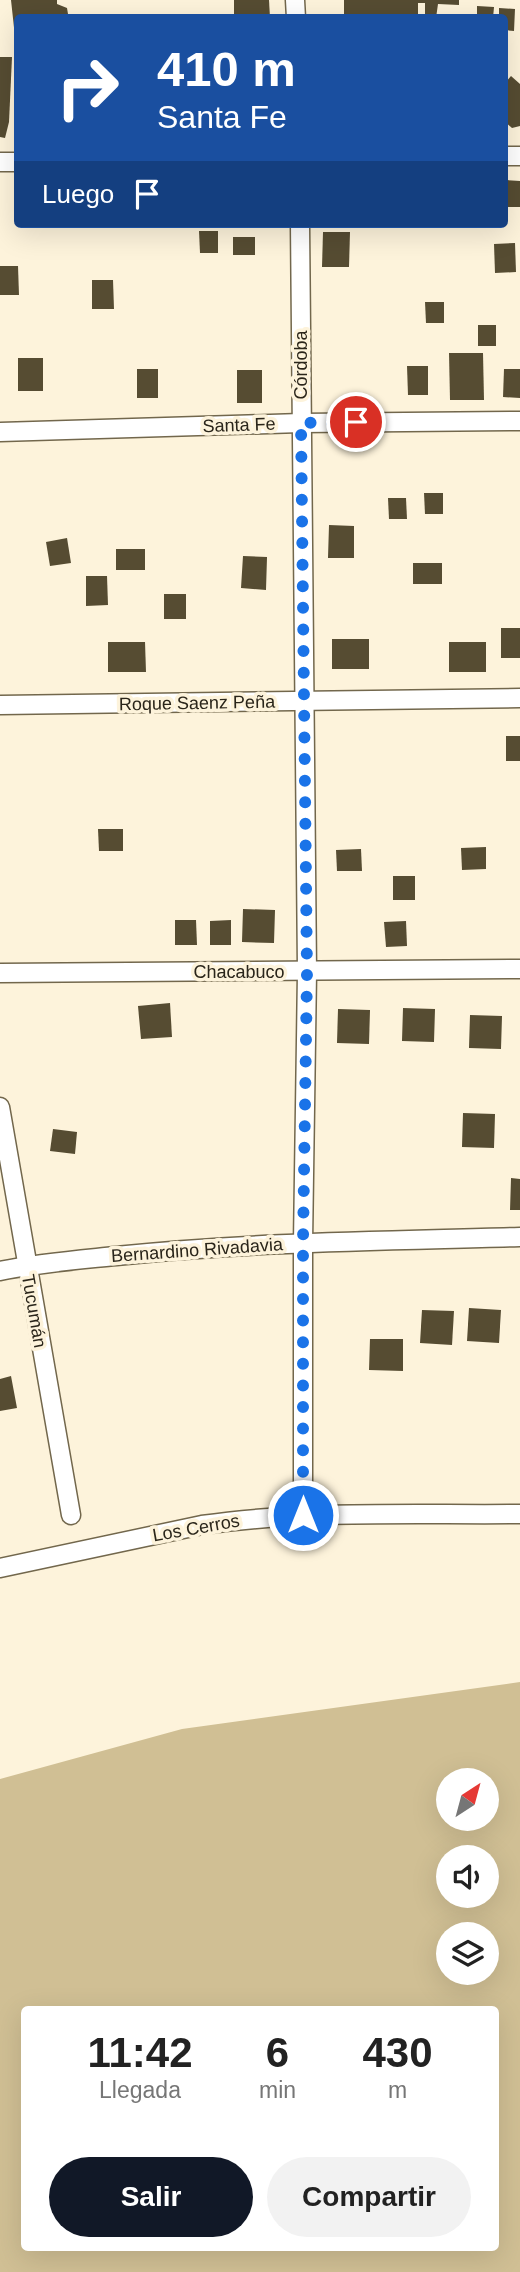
<!DOCTYPE html>
<html lang="es">
<meta charset="utf-8">
<style>
:root{--surface:#fff;--page:#f2f2f2;--text:#222;--muted:#767676;--accent:#111827}
body{margin:0;font-family:Arial,sans-serif;background:var(--page);color:var(--text);height:100vh;display:flex;flex-direction:column;font-size:26px;white-space:nowrap}
*{box-sizing:border-box;margin:0}
p{font-size:23px;color:var(--muted)}
.icon{flex:none;width:38px;height:38px;fill:none;stroke:currentColor;stroke-width:2;stroke-linecap:round;stroke-linejoin:round}
.map{position:relative;flex:1;overflow:hidden}
.details{position:absolute;left:21px;top:2006px;width:478px;height:245px;display:flex;flex-direction:column;background:var(--surface);border-radius:7px;box-shadow:0 7px 28px #0002}
.details>*{flex:none}
.top-card{position:absolute;left:14px;top:14px;width:494px;height:214px;border-radius:7px;box-shadow:0 7px 28px #0002;background:#1a4fa0;color:#fff;overflow:hidden}
.needle{width:46px;rotate:36deg}
.buttons{position:absolute;left:436px;top:1768px;display:grid;gap:14px}
.buttons a{display:grid;place-items:center;width:63px;height:63px;border-radius:50%;background:var(--surface);box-shadow:0 7px 28px #0002;font-size:35px}
.pin{position:absolute;display:grid;place-items:center;width:60px;height:60px;color:#fff;margin:-30px;border:4px solid #fff;border-radius:50%;box-shadow:0 2px 7px #0007}
.me{position:absolute;width:77px;margin:-38px;rotate:0deg;stroke-linejoin:round;filter:drop-shadow(0 0 5px #0008)}
.turn{display:flex;align-items:center;gap:24px;height:147px;padding:0 28px;font-size:32px}
.turn .icon{width:91px;height:91px;stroke-width:2.5}
.turn b{display:block;font-size:49px;line-height:60px}
.then{display:flex;align-items:center;height:66px;padding:0 28px;background:#0003;gap:14px;font-size:26px}
.eta{display:flex;justify-content:space-evenly;align-items:center;height:119px;text-align:center}
.eta b{font-size:42px;font-weight:700;line-height:49px}
.action{display:flex;gap:14px;margin-top:auto;padding:14px 28px}
.action a{flex:1;height:80px;border-radius:42px;background:var(--accent);color:#fff;font-size:28px;font-weight:700;line-height:80px;text-align:center}
.action a+a{background:var(--page);color:var(--text)}
.map>svg:first-child{display:block}
.green{fill:#d0bf94;fill-rule:evenodd}
.building{fill:#564c32}
.lines{fill:none;stroke-linecap:round;stroke-linejoin:round}
.street-casing{stroke:#72674c;stroke-width:21}
.street{stroke:#fff;stroke-width:18}
.route{stroke:#1a73e8;stroke-width:12;stroke-dasharray:0 21.6}
.labels{text-anchor:middle;dominant-baseline:central;stroke-width:7;stroke-linejoin:round;paint-order:stroke}
.street-label{font-size:18px;fill:#2a251a;stroke:#fdf3db}
</style>
<div class="map">
<svg width="520" height="2272" viewBox="0 0 520 2272">
<rect width="100%" height="100%" fill="#fdf3db"/>
<path class="green" d="M520,1682V2272H0V1779L182,1729ZM448,1780H486V1818H448ZM448,1857H486V1895H448ZM448,1934H486V1972H448ZM24,2009H495V2247H24Z"/>
<g class="building">
<path d="M11,0H57V4L67,8L68,14L57,15V18H18L16,46Z"/>
<path d="M234,0H269L270,18H234Z"/>
<path d="M344,0H459V5L438,4L436,18H425V3H418V18H344Z"/>
<path d="M477,6L494,7L493,18H477Z"/>
<path d="M499,8L515,9L514,31L504,30V18H499Z"/>
<path d="M0,57H12L9,122L5,138L0,137Z"/>
<path d="M511,76L520,84V126L512,128L504,121V84Z"/>
<path d="M506,180L520,181V207H506Z"/>
<path d="M199,231H218V253H200Z"/>
<path d="M323,232H350L349,267H322Z"/>
<rect x="233" y="237" width="22" height="18"/>
<path d="M515,243L516,272L495,273L494,244Z"/>
<path d="M0,266H18L19,295H0Z"/>
<path d="M92,280H113L114,309H92Z"/>
<path d="M425,302H444V323H426Z"/>
<rect x="478" y="325" width="18" height="21"/>
<path d="M449,353H483L484,400H450Z"/>
<rect x="18" y="358" width="25" height="33"/>
<path d="M407,366H428V395H408Z"/>
<rect x="137" y="369" width="21" height="29"/>
<path d="M504,369H520V398L503,397Z"/>
<rect x="237" y="370" width="25" height="33"/>
<path d="M424,493H443V514H425Z"/>
<path d="M388,498H406L407,519H389Z"/>
<path d="M329,525L354,526V558H328Z"/>
<path d="M67,538L71,563L50,566L46,542Z"/>
<rect x="116" y="549" width="29" height="21"/>
<path d="M243,556L267,557L266,590L241,588Z"/>
<rect x="413" y="563" width="29" height="21"/>
<path d="M86,576H107L108,605L86,606Z"/>
<rect x="164" y="594" width="22" height="25"/>
<rect x="501" y="628" width="19" height="30"/>
<rect x="332" y="639" width="37" height="30"/>
<path d="M108,642H145L146,672H108Z"/>
<rect x="449" y="642" width="37" height="30"/>
<rect x="506" y="736" width="14" height="25"/>
<path d="M98,829H123V851H99Z"/>
<path d="M486,847V869L462,870L461,848Z"/>
<path d="M361,849L362,871H337L336,850Z"/>
<rect x="393" y="876" width="22" height="24"/>
<path d="M243,909L275,910L274,943L242,942Z"/>
<path d="M175,920H196L197,945H175Z"/>
<path d="M231,920V945H210V921Z"/>
<path d="M406,921L407,946L386,947L384,922Z"/>
<path d="M170,1003L172,1037L141,1039L138,1006Z"/>
<path d="M403,1008L435,1009L434,1042L402,1041Z"/>
<path d="M338,1009L370,1010L369,1044L337,1043Z"/>
<path d="M470,1015L502,1016L501,1049L469,1048Z"/>
<path d="M463,1113L495,1114L494,1148L462,1147Z"/>
<path d="M53,1129L77,1132L75,1154L50,1151Z"/>
<path d="M511,1178L520,1179V1210H510Z"/>
<path d="M469,1308L501,1310L499,1343L467,1341Z"/>
<path d="M422,1310L454,1311L452,1345L420,1343Z"/>
<path d="M370,1339H403V1371L369,1370Z"/>
<path d="M11,1376L17,1408L0,1411V1379Z"/>
</g>
<g class="lines">
<defs>
<g id="street">
<path d="M295,0L296,18"/>
<path d="M504,156H520"/>
<path d="M0,162H18"/>
<path d="M300,224L307,972L303,1243V1515"/>
<path d="M0,432L301,423L520,421"/>
<path d="M0,705L520,698"/>
<path d="M0,973L520,969"/>
<path d="M0,1107L71,1515"/>
<path d="M0,1271C38,1263 77,1260 116,1256C250,1242 385,1241 520,1237"/>
<path d="M0,1568L202,1525C307,1510 414,1515 520,1514"/>
</g>
</defs>
<use href="#street" class="street-casing"/>
<use href="#street" class="street"/>
</g>
<g class="lines">
<path class="route" d="M303,1515V1242L307,972L301,423L356,422"/>
</g>
<g class="labels">
<g class="street-label">
<text transform="translate(301 365) rotate(-90)">Córdoba</text>
<text transform="translate(239 425) rotate(-2)">Santa Fe</text>
<text transform="translate(197 703) rotate(-1)">Roque Saenz Peña</text>
<text x="239" y="972">Chacabuco</text>
<text transform="translate(197 1250) rotate(-4)">Bernardino Rivadavia</text>
<text transform="translate(34 1311) rotate(80)">Tucumán</text>
<text transform="translate(196 1528) rotate(-10)">Los Cerros</text>
</g>
</g>
</svg>
<div class="buttons">
<a><svg class="needle" viewBox="-14 -14 28 28"><path d="M0-13l5 13h-10z" fill="#e53935"/><path d="M0 13l5-13h-10z" fill="#767676"/></svg></a>
<a><svg class="icon" aria-label="sound" viewBox="0 0 24 24"><path d="M4 9h4l5-4v14l-5-4H4zM17 9q2 3 0 6"/></svg></a>
<a><svg class="icon" aria-label="layers" viewBox="0 0 24 24"><path d="M12 4l9 5-9 5-9-5zM3 14l9 5 9-5"/></svg></a>
</div>
<div class="pin" style="left:356px;top:422px;background:#d93025"><svg class="icon" aria-label="arrive" viewBox="0 0 24 24"><path d="M6 21V4h12l-3 4 3 4H6"/></svg></div>
<svg class="me" style="left:303px;top:1515px" viewBox="-20 -20 40 40"><circle r="17" fill="#1a73e8" stroke="#fff" stroke-width="3"/><path d="M0-11L8 9 0 5-8 9z" fill="#fff"/></svg>
<div class="top-card">
<div class="turn"><svg class="icon" aria-label="right" viewBox="0 0 24 24"><path d="M7 20v-9h11M14 6l5 5-5 5"/></svg><div><b>410 m</b>Santa Fe</div></div>
<div class="then">Luego<svg class="icon" aria-label="arrive" viewBox="0 0 24 24"><path d="M6 21V4h12l-3 4 3 4H6"/></svg></div>
</div>
<section class="details">
<div class="eta">
<div><b>11:42</b><p>Llegada</p></div>
<div><b>6</b><p>min</p></div>
<div><b>430</b><p>m</p></div>
</div>
<div class="action"><a>Salir</a><a>Compartir</a></div>
</section>
</div>
